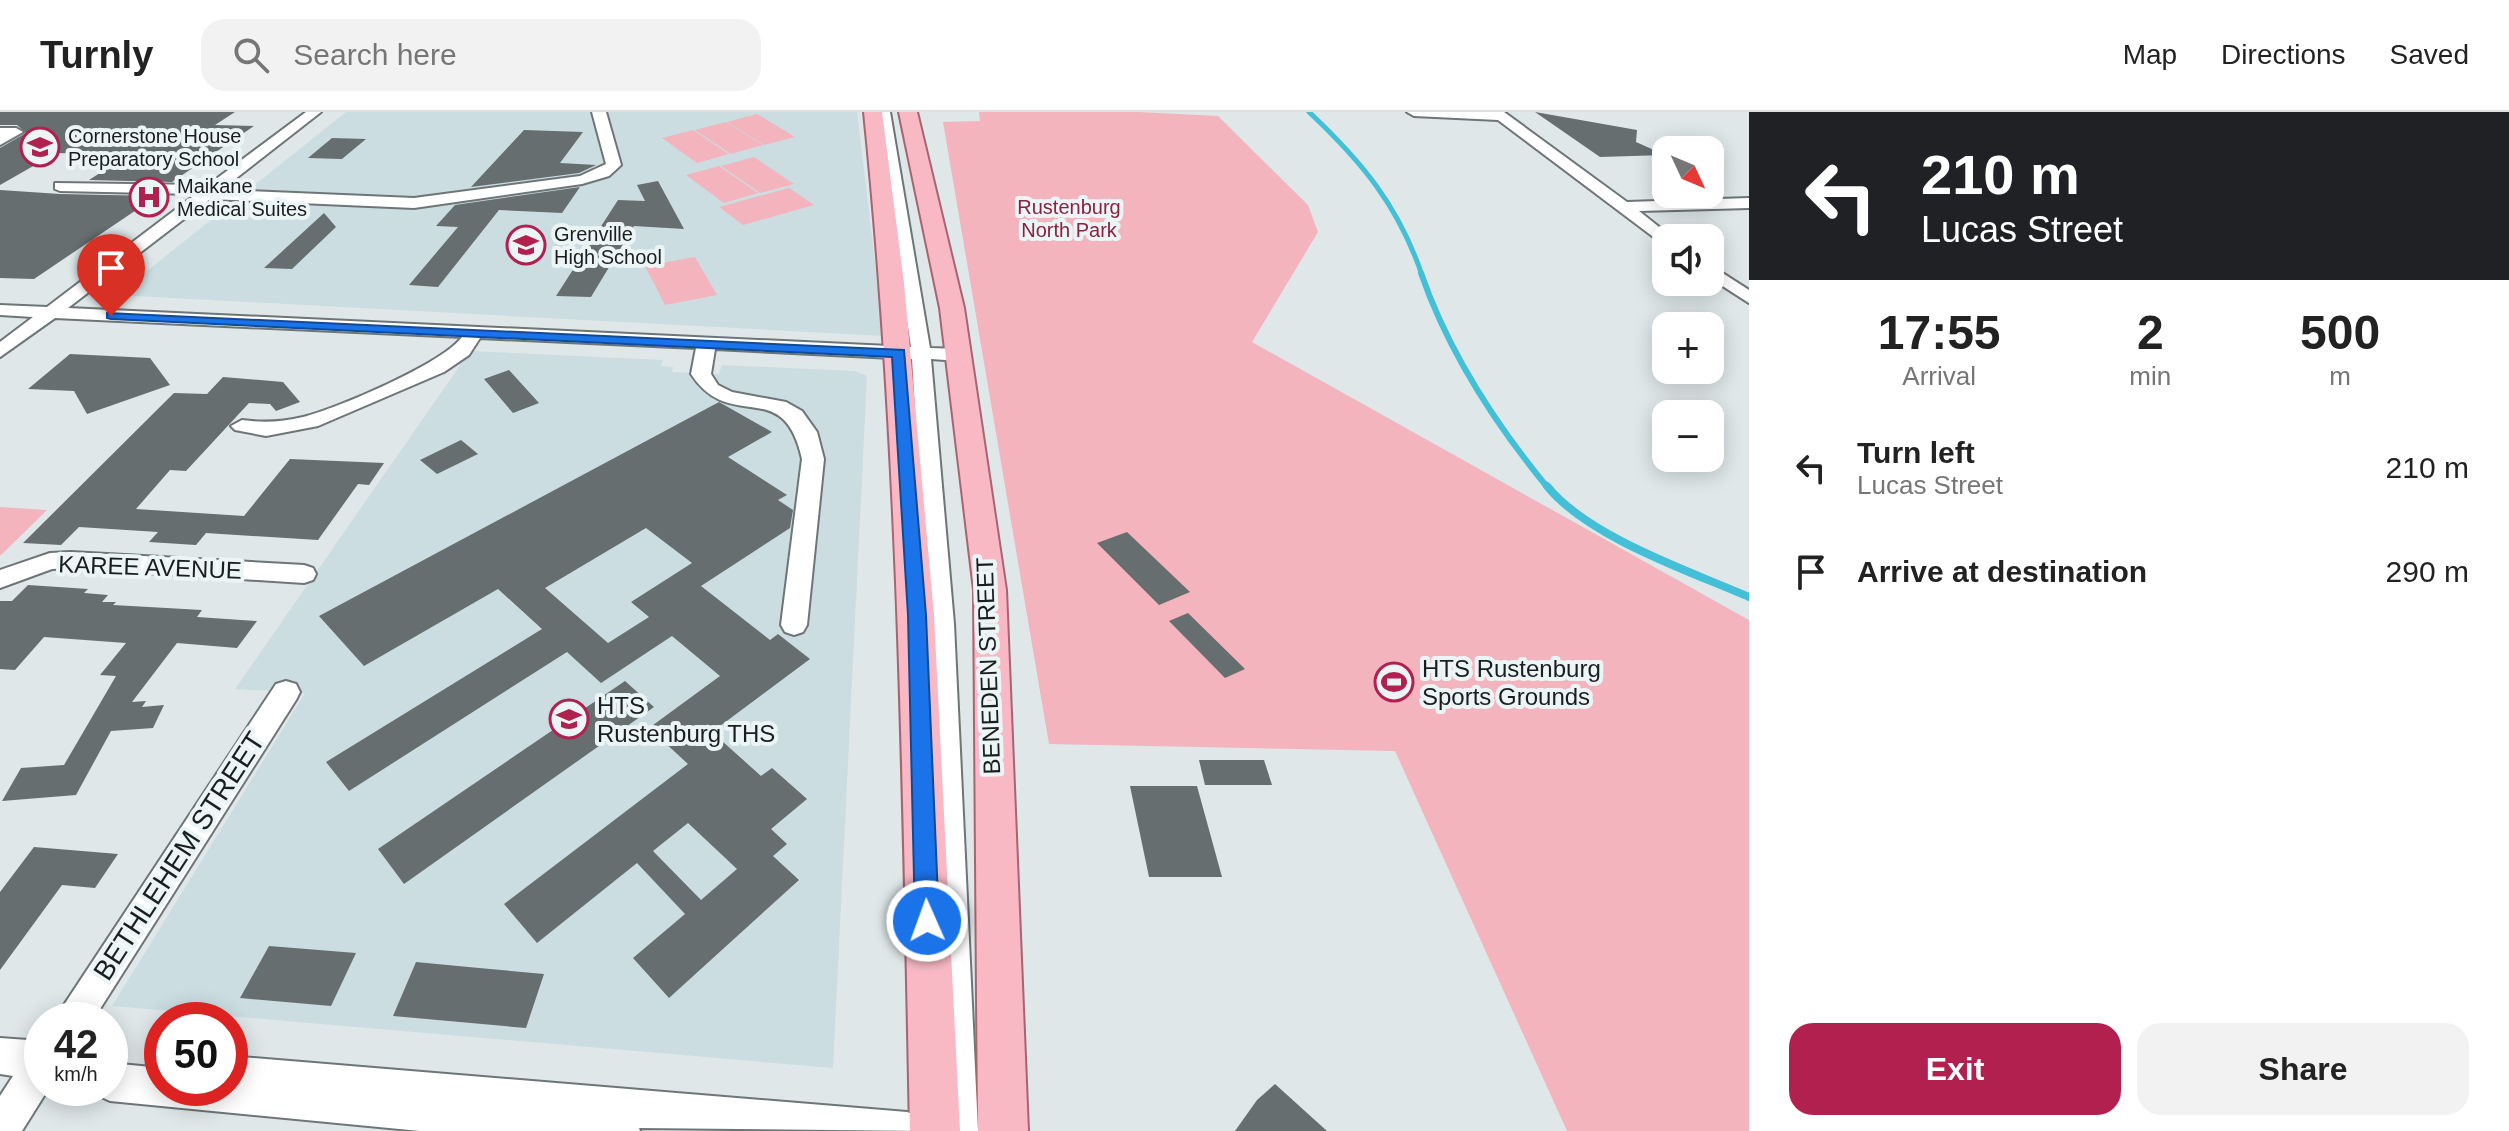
<!DOCTYPE html>
<meta charset="utf-8">
<style>
:root{--surface:#fff;--page:#f2f2f2;--text:#222;--muted:#767676;--line:#e0e0e0;--accent:#b1204e}
body{margin:0;font-family:Arial,sans-serif;background:var(--page);color:var(--text);height:100vh;display:flex;flex-direction:column;font-size:30px;white-space:nowrap}
*{box-sizing:border-box;margin:0}
p{font-size:26px;color:var(--muted)}
.icon{flex:none;width:44px;height:44px;fill:none;stroke:currentColor;stroke-width:2;stroke-linecap:round;stroke-linejoin:round}
.map{position:relative;flex:1;overflow:hidden}
.side{display:flex;flex-direction:column;background:var(--surface);width:760px}
.side>*{flex:none}
.guide{background:#202124;color:#fff;overflow:hidden}
.needle{width:52px;rotate:134deg}
.controls{position:absolute;left:1652px;top:24px;display:grid;gap:16px}
.controls a{display:grid;place-items:center;width:72px;height:72px;border-radius:16px;background:var(--surface);box-shadow:0 4px 20px #0003;font-size:40px}
.speed{position:absolute;left:24px;top:890px;display:flex;gap:16px;font-size:40px;font-weight:700;text-align:center}
.speed>*{display:grid;place-content:center;width:104px;height:104px;border-radius:50%;background:var(--surface);box-shadow:0 4px 20px #0003;line-height:1}
.speed small{font-size:20px;font-weight:400}
.speed .limit{border:12px solid #d22;background:#fff;color:#111}
.pin{position:absolute;display:grid;place-items:center;width:68px;height:68px;color:#fff;margin:-82px -34px;border-radius:50% 50% 50% 0;rotate:-45deg;box-shadow:0 0 8px #0007}
.pin .icon{rotate:45deg}
.me{position:absolute;width:88px;margin:-44px;rotate:358deg;stroke-linejoin:round;filter:drop-shadow(0 0 6px #0008)}
.turn{display:flex;align-items:center;gap:28px;height:168px;padding:0 40px;font-size:36px}
.turn .icon{width:104px;height:104px;stroke-width:2.5}
.turn b{display:block;font-size:56px;line-height:68px}
.eta{display:flex;justify-content:space-evenly;align-items:center;height:136px;text-align:center}
.eta b{font-size:48px;font-weight:700;line-height:56px}
.primary-button{display:flex;gap:16px;margin-top:auto;padding:16px 40px}
.primary-button a{flex:1;height:92px;border-radius:24px;background:var(--accent);color:#fff;font-size:32px;font-weight:700;line-height:92px;text-align:center}
.primary-button a+a{background:var(--page);color:var(--text)}
ul{padding:0;list-style:none}
li{display:flex;align-items:center;gap:24px;height:104px;padding:0 40px}
li div{flex:1}
li b{display:block;font-size:30px}
li em{font-style:normal}
header{display:flex;align-items:center;gap:48px;box-sizing:border-box;height:112px;padding:0 40px;background:var(--surface);border-bottom:2px solid var(--line)}
header strong{font-size:38px}
nav{display:flex;gap:44px;margin-inline-start:auto;font-size:28px}
.search{width:560px;height:72px;background:var(--page);display:flex;align-items:center;gap:20px;box-sizing:border-box;padding:0 28px;border-radius:24px;color:var(--muted);font-size:30px}
main{display:flex;flex:1;min-height:0}
.map>svg:first-child{display:block}
.built{fill:#cbdde1}
.green{fill:#f3b4bd}
.lines{fill:none;stroke-linecap:round;stroke-linejoin:round}
.stream-far2{stroke:#43c0d8;stroke-width:5}
.stream-far1{stroke:#43c0d8;stroke-width:6}
.stream{stroke:#43c0d8;stroke-width:8}
.building{fill:#666e6f;fill-rule:evenodd}
.minor-casing{stroke:#6e7577;stroke-width:4}
.major-casing{stroke:#a76471;stroke-width:4}
.minor{fill:#fff;fill-rule:evenodd}
.major{fill:#f8b9c4;fill-rule:evenodd}
.route{fill:#1a73e8;stroke:#114b97;stroke-width:2}
.labels{text-anchor:middle;dominant-baseline:central;stroke-width:8;stroke-linejoin:round;paint-order:stroke}
.far-poi-label{font-size:20px;fill:#1b1e1e;stroke:#ecf5f6;text-anchor:start}
.far-park-label{font-size:20px;fill:#8c213f;stroke:#ecf5f6}
.street-label{font-size:24px;fill:#1b1e1e;stroke:#ecf5f6}
.poi-label{font-size:24px;fill:#1b1e1e;stroke:#ecf5f6;text-anchor:start}
.near-street-label{font-size:28px;fill:#1b1e1e;stroke:#ecf5f6}
</style>
<header>
<strong>Turnly</strong>
<div class="search"><svg class="icon" aria-label="search" viewBox="0 0 24 24"><circle cx="10" cy="10" r="6"/><path d="M15 15l6 6"/></svg>Search here</div>
<nav><a>Map</a><a>Directions</a><a>Saved</a></nav>
</header>
<main>
<div class="map">
<svg width="1749" height="1019" viewBox="0 0 1749 1019">
<rect width="100%" height="100%" fill="#dfe7e9"/>
<g class="built">
<path d="M346,0H857L884,224L117,183Z"/>
<path d="M470,239L663,248L661,254L673,255L672,260L719,262L722,253L855,259L867,264L833,956L112,894L305,581L235,577Z"/>
</g>
<g class="green">
<path d="M979,0H1139L1218,4L1308,93L1318,120L1252,230L1749,508V1019H1567L1395,639L1049,632L943,10L980,9Z"/>
<path d="M757,2L795,25L764,33L727,10Z"/>
<path d="M726,10L763,33L731,42L695,18Z"/>
<path d="M693,18L729,42L697,51L662,26Z"/>
<path d="M754,45L794,72L760,81L721,54Z"/>
<path d="M719,54L758,81L724,91L686,63Z"/>
<path d="M789,76L814,93L743,113L719,95Z"/>
<path d="M695,145L717,183L665,193L645,154Z"/>
<path d="M0,395L47,398L0,444Z"/>
</g>
<g class="lines">
<path class="stream-far2" d="M1309,0C1362,50 1398,93 1422,163"/>
<path class="stream-far1" d="M1421,161C1448,239 1496,313 1548,376"/>
<path class="stream" d="M1547,374C1588,425 1689,459 1749,485"/>
</g>
<g class="building">
<path d="M0,0H235L215,13L254,14L172,70L89,68L128,43L56,41L0,73V36L26,21L17,13H0Z"/>
<path d="M1535,0L1637,18L1636,30L1665,43L1600,45Z"/>
<path d="M524,18L583,20L560,51L596,53L579,61L471,75Z"/>
<path d="M332,26L366,27L342,47L308,46Z"/>
<path d="M658,69L684,117L634,114L591,185L556,184L618,88L645,89L637,73Z"/>
<path d="M580,75L562,101L499,98L438,175L409,173L458,115L436,114L455,93Z"/>
<path d="M0,78L60,82L157,84L34,167L0,166Z"/>
<path d="M324,101L336,115L292,157L264,156Z"/>
<path d="M70,242L150,246L170,273L87,302L74,279L28,277Z"/>
<path d="M509,258L539,291L513,301L484,267Z"/>
<path d="M223,265L283,270L300,290L276,299L270,292L249,291L186,359L170,358L136,397L244,404L290,347L384,351L369,373L358,372L318,428L206,421L196,433L149,430L158,420L79,415L61,433L23,431L174,281L207,282Z"/>
<path d="M719,290L772,320L728,345L787,383L778,388L793,398L790,416L701,474L770,528L778,522L810,547L712,620L761,664L772,656L807,687L771,717L787,732L773,744L799,768L669,886L633,846L685,802L637,751L537,831L504,792L688,652L649,616L720,564L672,524L601,571L567,540L349,679L326,650L542,517L498,477L364,554L319,504ZM646,416L692,451L631,490L649,505L608,531L545,476ZM688,711L737,757L701,788L653,739Z"/>
<path d="M461,328L478,342L437,362L420,348Z"/>
<path d="M1127,420L1190,480L1159,493L1097,431Z"/>
<path d="M28,473L88,477L84,481L108,483L102,490H116L113,493L202,498L197,505L257,509L237,536L177,531L132,590L146,589L142,595L164,593L153,616L111,619L76,683L2,689L21,656L64,653L116,564L100,563L126,531L44,525L15,558L0,557V489H12Z"/>
<path d="M1188,501L1245,557L1225,566L1169,509Z"/>
<path d="M625,569L654,595L404,772L378,737Z"/>
<path d="M1199,648H1264L1272,673H1205Z"/>
<path d="M1130,674H1197L1222,765H1149Z"/>
<path d="M34,735L118,742L95,776L62,773L0,858V780Z"/>
<path d="M269,834L356,841L331,894L240,886Z"/>
<path d="M416,850L479,856L544,862L526,916L393,904Z"/>
<path d="M1275,972L1327,1019H1235L1257,988Z"/>
</g>
<g class="lines">
<defs>
<g id="minor">
<path d="M306,0H321L221,78L414,86L580,64L606,52L592,0H606L621,53L609,64L582,72L414,96L210,87L68,196L911,235L876,0H890L930,236L959,237L969,243L959,249L931,247L954,512L978,1019H940L928,512L912,247L715,237L711,262L718,273L732,280L786,290L802,299L817,320L824,347L807,513L803,520L794,523L785,520L781,513L802,347C783,262 731,323 691,262L696,236L480,226L469,243L444,260L318,314L266,324L235,318L231,314L242,308C263,311 282,310 303,305C336,297 444,251 462,225L55,206L0,245V230L33,205L0,203V193L47,195L196,82L60,79L55,77V71L208,73Z"/>
<path d="M1407,0H1504L1627,90L1749,86V96L1639,99L1673,126H1666V132L1660,130L1498,8L1414,4Z"/>
<path d="M0,16H16L23,20L0,33Z"/>
<path d="M1710,153L1749,178V191L1710,166Z"/>
<path d="M71,440L304,453L313,456L316,462L313,468L304,471L71,456L52,457L0,476V458L50,441Z"/>
<path d="M286,569L296,572L300,580L296,588L93,908H54L276,572Z"/>
<path d="M0,926L42,929V976H49L22,1019H0V984L13,964L0,962Z"/>
<path d="M230,944L907,1000L921,1005L926,1019L639,1016L640,1019H420L110,989L97,983L94,976H110V951L162,956V976H230Z"/>
</g>
<g id="major">
<path d="M864,0H882L904,171L934,503L960,1019H910C903,677 899,341 864,0Z"/>
<path d="M899,0H917L964,196L1006,478L1028,1019H978L974,478L940,196Z"/>
</g>
</defs>
<use href="#minor" class="minor-casing"/>
<use href="#major" class="major-casing"/>
<use href="#minor" class="minor"/>
<use href="#major" class="major"/>
</g>
<path class="route" d="M107,201L904,238L926,503L939,809L936,817L927,820L919,817L915,809L908,503L892,245L111,207L107,206Z"/>
<defs>
<symbol id="school-ring" viewBox="-11 -11 22 22"><circle r="9.5" fill="#ecf5f6" stroke="#b1204e" stroke-width="1.5"/><path d="M0-5L7-2L0 1L-7-2ZM-4 1L0 2.5L4 1V4Q0 6-4 4Z" fill="#b1204e"/></symbol>
<symbol id="hospital-ring" viewBox="-11 -11 22 22"><circle r="9.5" fill="#ecf5f6" stroke="#b1204e" stroke-width="1.5"/><path d="M-5-5h3v3.5h4V-5h3V5h-3V1.5h-4V5h-3Z" fill="#b1204e"/></symbol>
<symbol id="stadium-ring" viewBox="-11 -11 22 22"><circle r="9.5" fill="#ecf5f6" stroke="#b1204e" stroke-width="1.5"/><path d="M0-5a6.5 5 0 1 0 0 10a6.5 5 0 1 0 0-10ZM-3.5-1.8h7v3.6h-7Z" fill="#b1204e"/></symbol>
<symbol id="university-ring" viewBox="-11 -11 22 22"><circle r="9.5" fill="#ecf5f6" stroke="#b1204e" stroke-width="1.5"/><path d="M0-5L7-2L0 1L-7-2ZM-4 1L0 2.5L4 1V4Q0 6-4 4Z" fill="#b1204e"/></symbol>
</defs>
<g fill-rule="evenodd">
<use href="#school-ring" x="18" y="13" width="44" height="44"/>
<use href="#hospital-ring" x="127" y="63" width="44" height="44"/>
<use href="#school-ring" x="504" y="111" width="44" height="44"/>
<use href="#stadium-ring" x="1372" y="548" width="44" height="44"/>
<use href="#university-ring" x="547" y="585" width="44" height="44"/>
</g>
<g class="labels">
<g class="far-poi-label">
<text x="68" y="24">Cornerstone House<tspan x="68" dy="23">Preparatory School</tspan></text>
<text x="177" y="74">Maikane<tspan x="177" dy="23">Medical Suites</tspan></text>
<text x="554" y="122">Grenville<tspan x="554" dy="23">High School</tspan></text>
</g>
<g class="far-park-label">
<text x="1069" y="95">Rustenburg<tspan x="1069" dy="23">North Park</tspan></text>
</g>
<g class="street-label">
<text transform="translate(150 455) rotate(2)">KAREE AVENUE</text>
<text transform="translate(988 554) rotate(-92)">BENEDEN STREET</text>
</g>
<g class="poi-label">
<text x="1422" y="556">HTS Rustenburg<tspan x="1422" dy="28">Sports Grounds</tspan></text>
<text x="597" y="593">HTS<tspan x="597" dy="28">Rustenburg THS</tspan></text>
</g>
<g class="near-street-label">
<text transform="translate(179 744) rotate(-57)">BETHLEHEM STREET</text>
</g>
</g>
</svg>
<div class="controls">
<a><svg class="needle" viewBox="-14 -14 28 28"><path d="M0-13l5 13h-10z" fill="#e53935"/><path d="M0 13l5-13h-10z" fill="#767676"/></svg></a>
<a><svg class="icon" aria-label="sound" viewBox="0 0 24 24"><path d="M4 9h4l5-4v14l-5-4H4zM17 9q2 3 0 6"/></svg></a>
<a>+</a>
<a>−</a>
</div>
<div class="speed"><div>42<small>km/h</small></div><div class="limit">50</div></div>
<div class="pin" style="left:111px;top:204px;background:#d93025"><svg class="icon" aria-label="arrive" viewBox="0 0 24 24"><path d="M6 21V4h12l-3 4 3 4H6"/></svg></div>
<svg class="me" style="left:927px;top:809px" viewBox="-20 -20 40 40"><circle r="17" fill="#1a73e8" stroke="#fff" stroke-width="3"/><path d="M0-11L8 9 0 5-8 9z" fill="#fff"/></svg>
</div>
<section class="side">
<div class="guide">
<div class="turn"><svg class="icon" aria-label="left" viewBox="0 0 24 24"><path d="M17 20v-9H6M10 6l-5 5 5 5"/></svg><div><b>210 m</b>Lucas Street</div></div>
</div>
<div class="eta">
<div><b>17:55</b><p>Arrival</p></div>
<div><b>2</b><p>min</p></div>
<div><b>500</b><p>m</p></div>
</div>
<ul>
<li><svg class="icon" aria-label="left" viewBox="0 0 24 24"><path d="M17 20v-9H6M10 6l-5 5 5 5"/></svg><div><b>Turn left</b><p>Lucas Street</p></div><em>210 m</em></li>
<li><svg class="icon" aria-label="arrive" viewBox="0 0 24 24"><path d="M6 21V4h12l-3 4 3 4H6"/></svg><div><b>Arrive at destination</b></div><em>290 m</em></li>
</ul>
<div class="primary-button"><a>Exit</a><a>Share</a></div>
</section>
</main>
